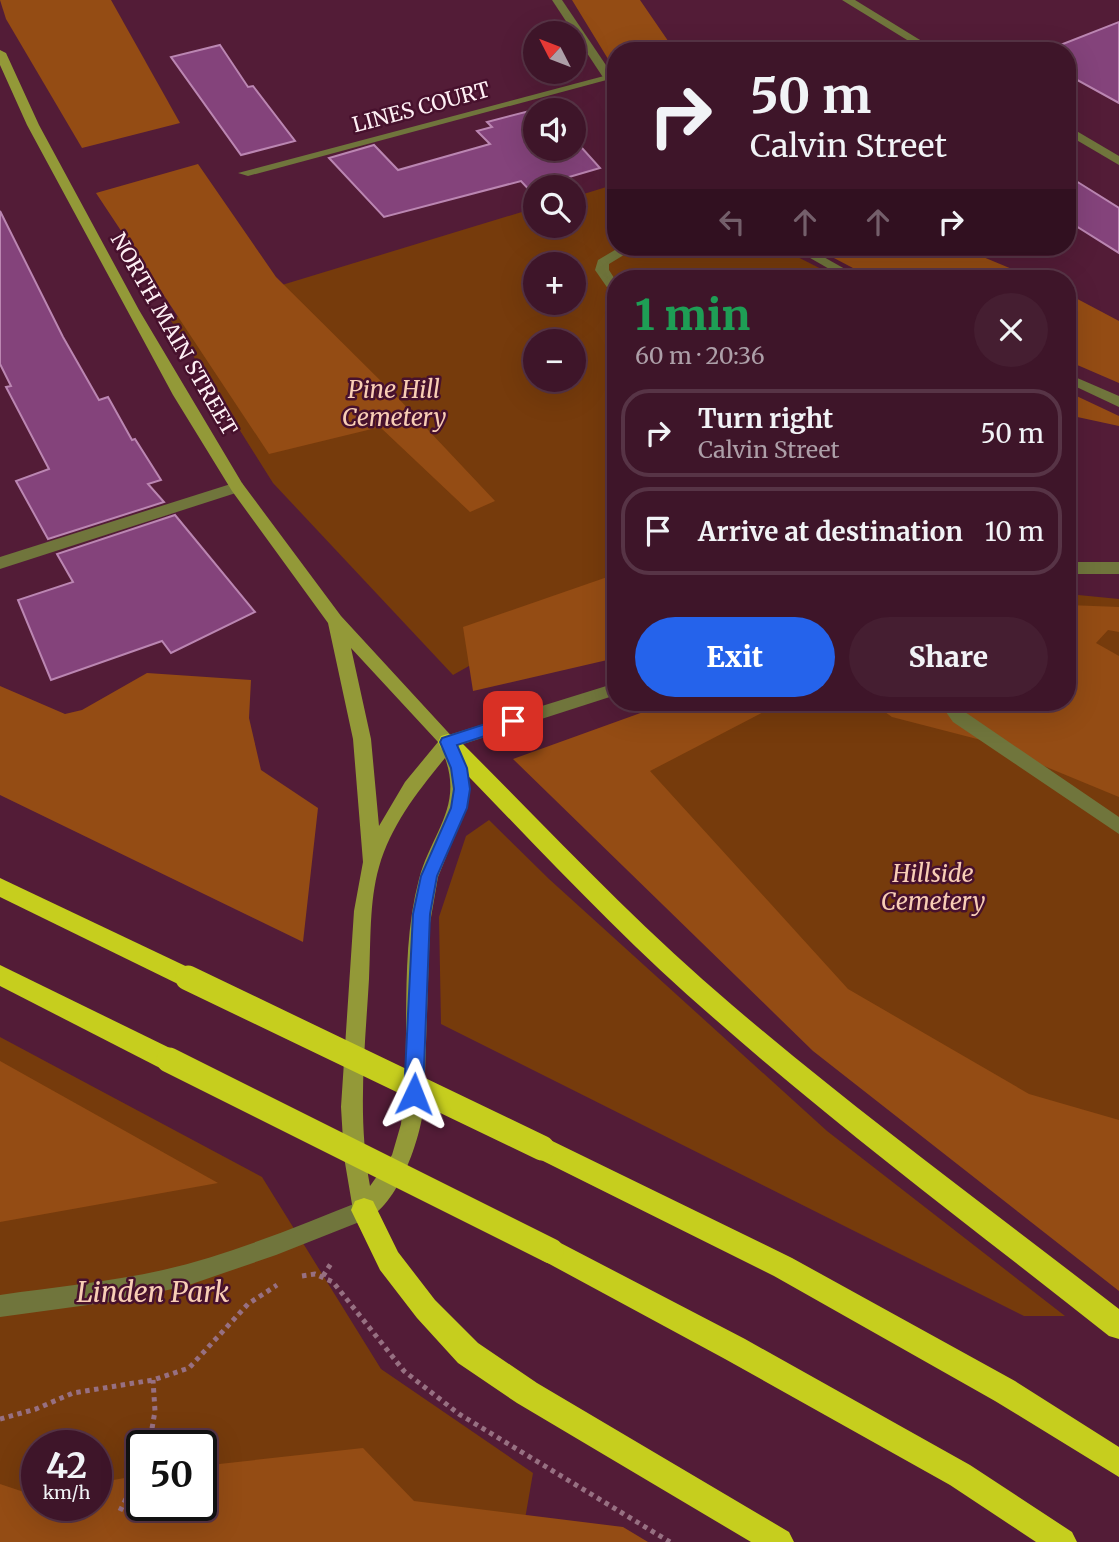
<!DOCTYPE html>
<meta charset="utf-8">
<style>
:root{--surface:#3e1529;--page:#451e31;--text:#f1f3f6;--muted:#ad9fa8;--line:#573446;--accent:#2563eb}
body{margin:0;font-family:Merriweather,serif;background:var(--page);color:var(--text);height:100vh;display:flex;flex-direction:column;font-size:26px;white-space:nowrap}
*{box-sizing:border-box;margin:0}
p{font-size:23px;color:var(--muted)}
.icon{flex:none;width:38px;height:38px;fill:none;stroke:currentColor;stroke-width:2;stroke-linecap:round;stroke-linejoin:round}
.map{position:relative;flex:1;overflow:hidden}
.panel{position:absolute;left:607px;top:270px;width:469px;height:441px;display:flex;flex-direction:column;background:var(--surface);border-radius:28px;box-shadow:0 7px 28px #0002,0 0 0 2px var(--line)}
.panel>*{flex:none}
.banner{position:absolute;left:607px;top:42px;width:469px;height:214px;border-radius:28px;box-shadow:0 7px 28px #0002,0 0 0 2px var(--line);background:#3e1529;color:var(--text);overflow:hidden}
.needle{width:46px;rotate:312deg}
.controls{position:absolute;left:523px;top:21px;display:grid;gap:14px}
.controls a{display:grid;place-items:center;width:63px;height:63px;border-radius:50%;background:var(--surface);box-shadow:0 7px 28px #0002,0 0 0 2px var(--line);font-size:35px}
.speed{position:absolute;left:21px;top:1430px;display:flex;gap:14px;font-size:35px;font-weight:700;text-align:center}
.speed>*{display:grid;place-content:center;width:91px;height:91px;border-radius:50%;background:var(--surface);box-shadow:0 7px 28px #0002,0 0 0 2px var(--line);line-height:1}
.speed small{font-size:18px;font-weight:400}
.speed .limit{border:4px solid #111;border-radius:10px;background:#fff;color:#111}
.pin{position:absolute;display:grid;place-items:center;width:60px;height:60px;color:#fff;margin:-30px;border-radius:14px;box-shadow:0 4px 10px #0006}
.me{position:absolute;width:77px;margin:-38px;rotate:2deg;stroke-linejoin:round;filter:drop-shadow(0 0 5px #0008)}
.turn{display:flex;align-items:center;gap:24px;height:147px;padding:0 28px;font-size:32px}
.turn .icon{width:91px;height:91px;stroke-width:2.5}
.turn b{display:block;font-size:49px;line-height:60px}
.lanes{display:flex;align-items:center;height:66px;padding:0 28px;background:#0003;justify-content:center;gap:35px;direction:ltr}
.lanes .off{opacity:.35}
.round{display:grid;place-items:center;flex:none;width:74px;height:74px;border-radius:37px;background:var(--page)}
.headline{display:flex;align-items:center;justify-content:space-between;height:119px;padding:0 28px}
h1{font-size:42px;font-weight:800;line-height:52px;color:#1e9e55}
.button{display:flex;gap:14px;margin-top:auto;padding:14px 28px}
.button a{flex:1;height:80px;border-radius:42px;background:var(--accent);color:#fff;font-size:28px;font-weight:800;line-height:80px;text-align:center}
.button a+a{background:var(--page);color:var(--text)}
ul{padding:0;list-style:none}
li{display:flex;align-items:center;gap:21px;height:88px;margin:0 14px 10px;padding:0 14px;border:4px solid var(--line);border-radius:28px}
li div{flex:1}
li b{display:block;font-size:26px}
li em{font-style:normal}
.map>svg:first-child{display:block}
.green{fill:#763b0c;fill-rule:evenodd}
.forest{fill:#944c14}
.building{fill:#84437b;stroke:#bb86b2;stroke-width:2}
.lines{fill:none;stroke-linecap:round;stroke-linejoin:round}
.path{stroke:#977082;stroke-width:5;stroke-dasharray:4.5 4.5;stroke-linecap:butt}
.service{fill:#70753c;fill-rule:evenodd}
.minor{fill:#70753c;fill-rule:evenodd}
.tertiary{fill:#70753c;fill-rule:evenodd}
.secondary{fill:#939938;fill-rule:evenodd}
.motorway{fill:#c6ce1e;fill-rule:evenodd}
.motorway-bridge{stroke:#c6ce1e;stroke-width:25}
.route{fill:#2563eb;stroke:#184099;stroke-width:2}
.labels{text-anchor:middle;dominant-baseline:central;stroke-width:5;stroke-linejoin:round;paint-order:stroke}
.far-street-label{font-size:21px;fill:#feeff4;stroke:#47112d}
.park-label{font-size:24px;font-style:italic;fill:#f8ceb5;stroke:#47112d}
.near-park-label{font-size:28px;font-style:italic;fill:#f8ceb5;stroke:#47112d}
</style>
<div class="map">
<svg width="1119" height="1542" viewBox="0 0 1119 1542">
<rect width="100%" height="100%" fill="#531c37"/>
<g class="green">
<path d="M616,184V247H778L839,278H616V583L453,675L273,483L170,319L535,208L536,226H574V197ZM536,264H574V303H536ZM536,341H574V380H536Z"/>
<path d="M1068,594L1119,599V1264L558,798L727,702H1068Z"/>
<path d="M489,820L549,879L827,1131L1065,1316H1024L441,1024L439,917L466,836Z"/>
<path d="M0,1037L262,1177L381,1369L533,1473L521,1542H0ZM37,1446H96V1505H37ZM142,1446H201V1505H142Z"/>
</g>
<g class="forest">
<path d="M0,0H111L180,123L82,148L6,19Z"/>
<path d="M572,0H640L675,51H616V72Z"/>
<path d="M198,164L276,277L398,398L495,501L470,512L380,427L269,454L96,193Z"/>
<path d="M813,247H959L1034,278H872Z"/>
<path d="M1068,294L1119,321V383L1068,361Z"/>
<path d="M1068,392L1119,416V426L1068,415Z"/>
<path d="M616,574V658L473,691L463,627Z"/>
<path d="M1068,605L1119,607V632L1108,630L1096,643L1119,656V797L981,740L892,717L871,702H1068Z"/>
<path d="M147,673L251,680L249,718L261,770L318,808L303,942L0,795V686L65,714L82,710Z"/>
<path d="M671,702H783L650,771L848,989L1029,1094L1119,1120V1291L813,1051L513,759Z"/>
<path d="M0,1061L218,1183L0,1222Z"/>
<path d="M363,1448L414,1501L623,1527L648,1542H0V1484L30,1494L37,1493V1505H96V1483L142,1475V1505H201V1466Z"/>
</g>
<g class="building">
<path d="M1119,22V103L1068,75V51H1045Z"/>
<path d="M220,45L248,87L253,86L295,141L241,155L171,57Z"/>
<path d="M541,108L544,110H536V149H574V139L600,168L569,177L575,183L559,187H536L534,195L521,181L384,217L329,158L374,145L398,170L490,144L477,131L492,127L487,122Z"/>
<path d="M1068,176L1119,208V253L1068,221Z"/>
<path d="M0,211L63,337L99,400L108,397L132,440L135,439L161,480L148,484L164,502L48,539L16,481L49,469L6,387L11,386L0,364Z"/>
<path d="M175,515L255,612L171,653L162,641L51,680L18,600L73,582L57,554Z"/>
</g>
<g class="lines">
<g class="path">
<path d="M302,1276L315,1274L333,1282L404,1371L459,1414L670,1542"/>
<path d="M323,1276L332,1262"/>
<path d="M0,1419L36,1409L73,1393L153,1380L189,1368L248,1304L277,1285"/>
<path d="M149,1446L155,1411L153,1380"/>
<path d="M120,1511L142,1466"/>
</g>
<g class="service">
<path d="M620,247H637L609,264V270L616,281V294L611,293L595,270L598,260Z"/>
<path d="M939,702H956L965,712L1119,817V834L953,722Z"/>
<path d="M364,1200L372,1203L375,1210L372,1217L276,1255L186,1286L117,1301L0,1317V1295C54,1287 110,1282 163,1270C232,1254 298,1226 364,1200Z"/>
</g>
<g class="minor">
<path d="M842,0H855L938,51H925Z"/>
<path d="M604,76L614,78L248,176L238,173Z"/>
<path d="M1068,126L1119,156V165L1068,135Z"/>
<path d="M237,482L242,483L244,487L242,491L0,569V557Z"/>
</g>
<g class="tertiary">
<path d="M552,0H562L616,80V92L612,91Z"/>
<path d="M791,247H806L861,278H845Z"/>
<path d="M1068,374L1119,396V407L1068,383Z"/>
<rect x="1068" y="562" width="51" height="12"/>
<path d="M616,683V695L448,749L442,747L439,742L442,737Z"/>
</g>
<path class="secondary" d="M0,50L6,53L39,125L139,310L242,483L341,616L457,742L466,766L469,800L438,877L430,923L424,1104C421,1138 398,1207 364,1220L356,1217L353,1210L344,1157L341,1107L354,911L363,862L353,739L328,623L232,491L173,395L27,125L0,65ZM351,648L438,742L405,782L379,826L371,739ZM445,758C463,807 431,834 419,879C398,959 412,1043 401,1124L392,1155L370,1186C357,1117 365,1048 369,979C371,942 369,902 379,867C391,825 418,791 445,758Z"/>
<g class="motorway">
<path d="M448,734L455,736C546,827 634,922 732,1005C857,1112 990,1209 1119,1309V1339L1109,1336C978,1232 842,1131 716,1020C618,936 531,840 441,748L438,742L441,736Z"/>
<path d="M0,878L196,971L200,978L196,985L188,988L180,985L0,897Z"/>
<path d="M0,965L178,1052L181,1060L178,1068L169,1071L160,1068L0,986Z"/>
<path d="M542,1136L792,1258L1015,1381L1119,1447V1477L995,1401L774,1276L533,1156L529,1148L533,1140Z"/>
<path d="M364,1198L373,1201L398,1252L435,1300L478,1343L537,1383L789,1532L794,1542H751L517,1403L458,1363L417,1318L380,1270L351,1210L355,1201Z"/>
<path d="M551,1238L745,1339L970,1465L1072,1532L1077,1542H1036L950,1485L725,1359L542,1260L538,1251L542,1242Z"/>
</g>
<g class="motorway-bridge">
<path d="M188,978L542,1148"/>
<path d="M169,1060L551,1251"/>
</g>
</g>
<path class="route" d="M513,715L519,717L521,721L519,725L457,745L467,768L470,789L467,808L437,876L430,914L423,1094L420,1100L414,1103L407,1100L404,1094L413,914L421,876L451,808L454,789L451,768L440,742L442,738Z"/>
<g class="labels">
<g class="far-street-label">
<text transform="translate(421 107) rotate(-15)">LINES COURT</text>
<text transform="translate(174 334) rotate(60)">NORTH MAIN STREET</text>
</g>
<g class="park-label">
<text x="394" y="389">Pine Hill<tspan x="394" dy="28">Cemetery</tspan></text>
<text x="933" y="873">Hillside<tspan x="933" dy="28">Cemetery</tspan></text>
</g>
<g class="near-park-label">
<text x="153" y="1292">Linden Park</text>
</g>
</g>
</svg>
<div class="controls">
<a><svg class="needle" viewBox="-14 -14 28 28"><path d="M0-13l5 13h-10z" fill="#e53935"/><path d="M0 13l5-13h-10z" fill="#ad9fa8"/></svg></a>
<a><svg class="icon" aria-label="sound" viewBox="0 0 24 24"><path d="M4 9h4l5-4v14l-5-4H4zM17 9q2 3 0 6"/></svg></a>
<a><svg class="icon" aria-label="search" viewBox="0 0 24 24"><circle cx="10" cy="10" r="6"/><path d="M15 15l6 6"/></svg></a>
<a>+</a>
<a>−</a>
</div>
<div class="speed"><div>42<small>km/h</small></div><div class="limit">50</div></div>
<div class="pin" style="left:513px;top:721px;background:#d93025"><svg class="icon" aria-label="arrive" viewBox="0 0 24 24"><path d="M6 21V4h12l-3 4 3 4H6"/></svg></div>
<svg class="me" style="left:414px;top:1094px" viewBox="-20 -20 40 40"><path d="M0-17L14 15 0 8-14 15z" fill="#2563eb" stroke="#fff" stroke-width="4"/></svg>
<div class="banner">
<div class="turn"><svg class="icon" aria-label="right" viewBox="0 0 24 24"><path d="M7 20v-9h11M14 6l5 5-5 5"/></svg><div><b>50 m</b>Calvin Street</div></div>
<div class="lanes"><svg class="icon off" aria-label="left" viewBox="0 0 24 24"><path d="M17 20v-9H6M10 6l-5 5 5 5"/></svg><svg class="icon off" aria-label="ahead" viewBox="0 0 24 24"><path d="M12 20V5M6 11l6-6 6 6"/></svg><svg class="icon off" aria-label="ahead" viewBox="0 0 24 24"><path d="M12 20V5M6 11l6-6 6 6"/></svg><svg class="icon" aria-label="right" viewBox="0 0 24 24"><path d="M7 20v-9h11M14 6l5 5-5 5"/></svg></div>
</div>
<section class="panel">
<div class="headline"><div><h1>1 min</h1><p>60 m · 20:36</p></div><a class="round"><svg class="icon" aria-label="close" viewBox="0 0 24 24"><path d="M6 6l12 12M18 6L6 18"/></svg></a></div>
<ul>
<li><svg class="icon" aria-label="right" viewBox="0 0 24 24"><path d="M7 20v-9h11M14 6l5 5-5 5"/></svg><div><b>Turn right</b><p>Calvin Street</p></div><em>50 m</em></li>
<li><svg class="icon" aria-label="arrive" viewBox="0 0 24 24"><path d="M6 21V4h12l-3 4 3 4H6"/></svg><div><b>Arrive at destination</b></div><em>10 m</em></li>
</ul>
<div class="button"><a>Exit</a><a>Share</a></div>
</section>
</div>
